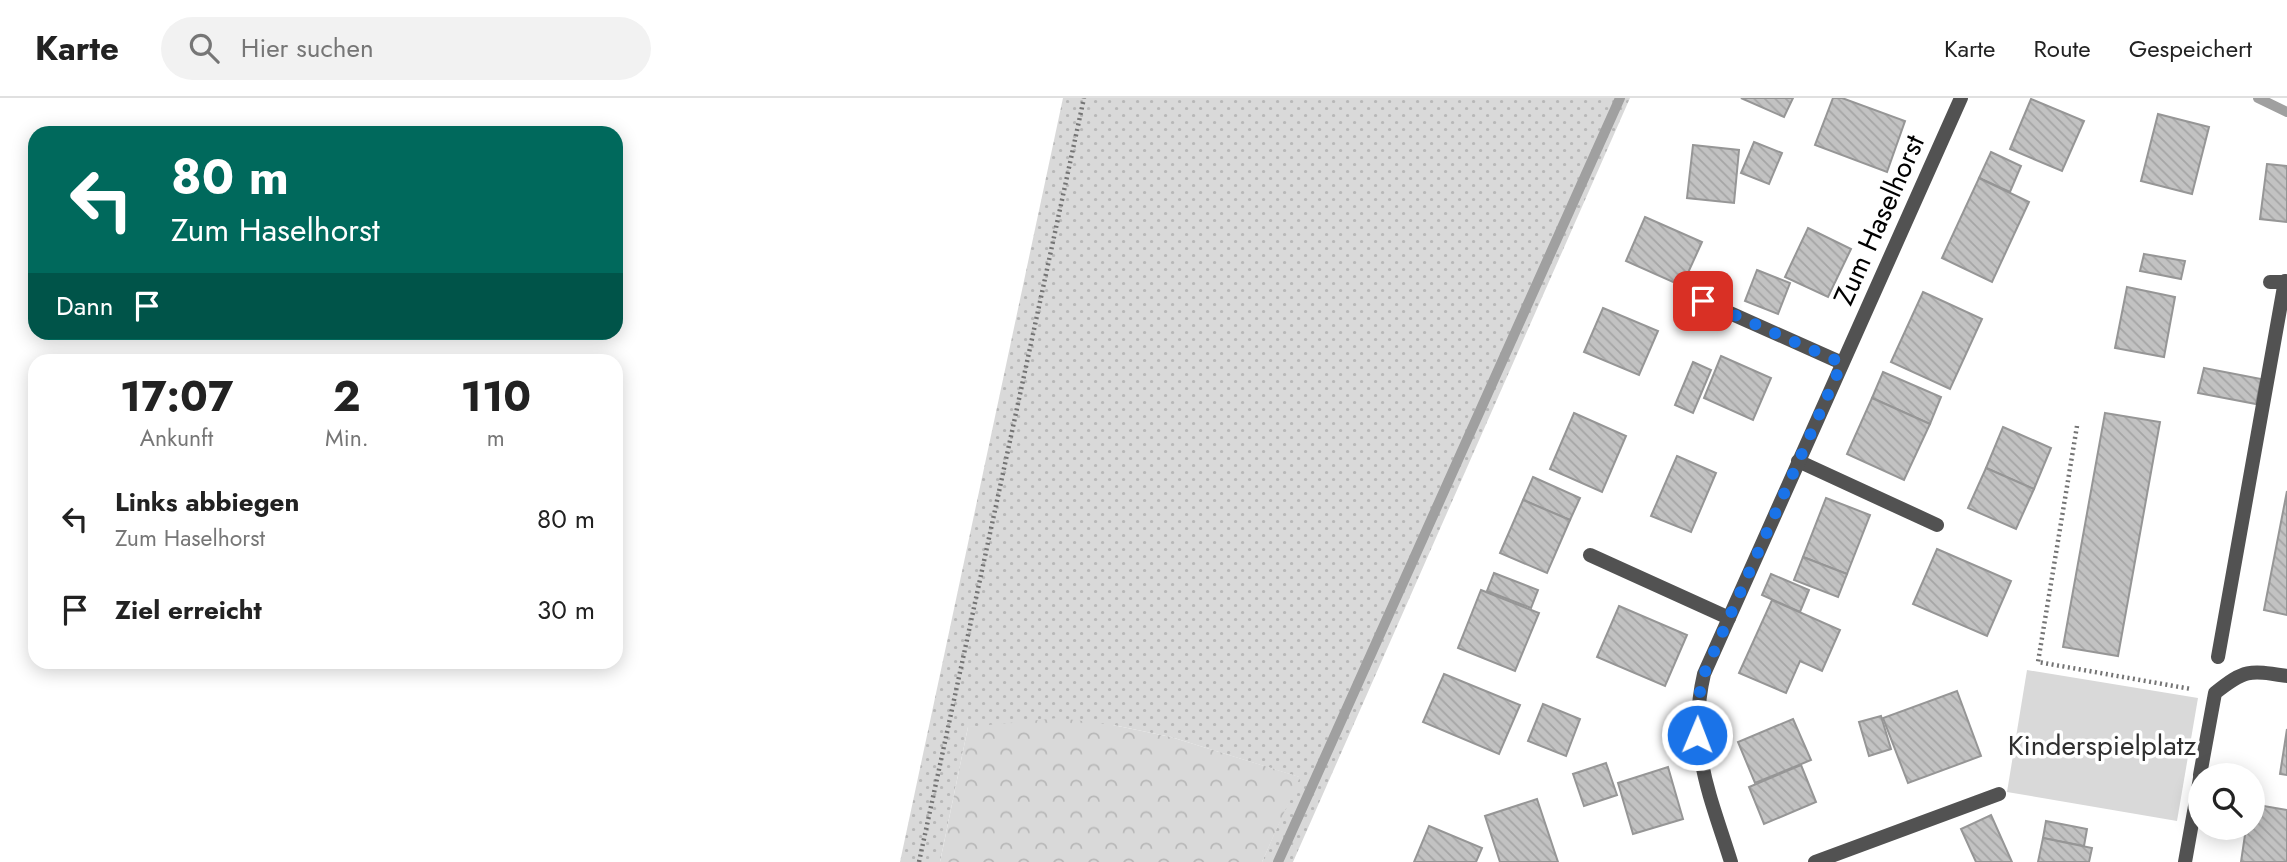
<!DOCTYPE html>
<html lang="de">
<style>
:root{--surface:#fff;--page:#f2f2f2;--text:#222;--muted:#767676;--line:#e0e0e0}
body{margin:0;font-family:Jost,sans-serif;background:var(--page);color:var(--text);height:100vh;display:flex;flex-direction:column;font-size:26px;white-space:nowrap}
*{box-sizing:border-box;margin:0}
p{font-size:23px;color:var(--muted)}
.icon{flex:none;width:38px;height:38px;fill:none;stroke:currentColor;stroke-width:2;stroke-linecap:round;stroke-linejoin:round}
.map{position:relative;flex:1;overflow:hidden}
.details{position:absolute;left:28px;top:256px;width:595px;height:315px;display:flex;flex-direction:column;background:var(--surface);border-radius:21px;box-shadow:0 4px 18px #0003}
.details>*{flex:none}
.guide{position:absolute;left:28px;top:28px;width:595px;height:214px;border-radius:21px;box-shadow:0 4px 18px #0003;background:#00695c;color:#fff;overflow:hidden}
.fabs{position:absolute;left:2188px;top:665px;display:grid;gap:14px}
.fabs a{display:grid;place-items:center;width:77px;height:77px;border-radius:50%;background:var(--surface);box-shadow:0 4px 18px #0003;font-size:35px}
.pin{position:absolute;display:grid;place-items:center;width:60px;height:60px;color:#fff;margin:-30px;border-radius:14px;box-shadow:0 4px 10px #0006}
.me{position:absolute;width:77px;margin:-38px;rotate:1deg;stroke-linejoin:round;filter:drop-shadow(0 0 5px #0008)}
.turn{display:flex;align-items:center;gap:24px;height:147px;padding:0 28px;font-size:32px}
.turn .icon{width:91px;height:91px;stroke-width:2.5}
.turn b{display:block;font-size:49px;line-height:60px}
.then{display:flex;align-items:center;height:66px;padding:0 28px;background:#0003;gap:14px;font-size:26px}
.eta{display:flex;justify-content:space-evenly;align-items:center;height:119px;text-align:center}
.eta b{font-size:42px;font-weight:700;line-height:49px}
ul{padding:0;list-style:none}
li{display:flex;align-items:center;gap:21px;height:91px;padding:0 28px}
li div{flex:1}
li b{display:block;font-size:26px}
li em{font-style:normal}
header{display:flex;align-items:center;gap:42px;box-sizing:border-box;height:98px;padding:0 35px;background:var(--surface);border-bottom:2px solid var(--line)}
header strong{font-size:33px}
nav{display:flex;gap:38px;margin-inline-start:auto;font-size:24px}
.search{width:490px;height:63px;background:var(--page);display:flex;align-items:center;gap:18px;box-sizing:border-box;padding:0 24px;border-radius:38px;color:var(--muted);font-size:26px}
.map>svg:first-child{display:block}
.grass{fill:url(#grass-dots)}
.forest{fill:url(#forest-crowns)}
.park{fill:#d9d9d9}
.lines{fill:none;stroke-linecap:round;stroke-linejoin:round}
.stream{stroke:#a0a0a0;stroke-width:10}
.building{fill:url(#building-back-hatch);stroke:#969696;stroke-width:2}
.path{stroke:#747474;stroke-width:4.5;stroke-dasharray:2 3.5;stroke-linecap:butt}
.service{stroke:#525252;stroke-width:14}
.minor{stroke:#525252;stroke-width:14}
.route{stroke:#1a73e8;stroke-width:12;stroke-dasharray:0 21.6}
.labels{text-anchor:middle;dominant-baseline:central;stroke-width:7;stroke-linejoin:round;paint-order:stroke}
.street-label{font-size:28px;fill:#000;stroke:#fff}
.park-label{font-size:28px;fill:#303030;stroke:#fff}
</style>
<header>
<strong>Karte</strong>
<div class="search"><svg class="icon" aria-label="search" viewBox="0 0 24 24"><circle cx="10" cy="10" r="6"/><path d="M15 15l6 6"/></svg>Hier suchen</div>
<nav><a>Karte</a><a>Route</a><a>Gespeichert</a></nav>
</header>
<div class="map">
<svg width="2287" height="764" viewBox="0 0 2287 764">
<defs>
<pattern id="grass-dots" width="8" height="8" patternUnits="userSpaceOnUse" patternTransform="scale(1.75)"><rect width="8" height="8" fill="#d9d9d9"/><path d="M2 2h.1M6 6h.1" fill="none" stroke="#b8b8b8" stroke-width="1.8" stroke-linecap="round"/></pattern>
<pattern id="forest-crowns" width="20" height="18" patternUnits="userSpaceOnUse" patternTransform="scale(1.75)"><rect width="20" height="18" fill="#d9d9d9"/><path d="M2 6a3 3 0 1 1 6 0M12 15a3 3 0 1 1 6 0" fill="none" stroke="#b8b8b8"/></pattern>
<pattern id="building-back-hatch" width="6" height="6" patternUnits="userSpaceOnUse" patternTransform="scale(1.75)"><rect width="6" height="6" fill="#c2c2c2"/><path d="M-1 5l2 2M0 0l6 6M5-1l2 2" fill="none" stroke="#a5a5a5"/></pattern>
</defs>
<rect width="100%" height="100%" fill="#fff"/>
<path class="grass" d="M1063,0H1630L1293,764H1262L1299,679L1171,639L1113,627L968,629L940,764H900Z"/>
<path class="forest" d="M1059,620L1113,627L1171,639L1300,679L1262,764H940L968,629Z"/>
<path class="park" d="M2027,572L2198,600L2177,723L2007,694Z"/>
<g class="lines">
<g class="stream">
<path d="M2258,0L2287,14"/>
<path d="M1278,764L1620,0"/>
</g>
</g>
<g class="building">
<path d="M1741,0H1793L1784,19Z"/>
<path d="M1833,0H1842L1905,23L1887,74L1815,47Z"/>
<path d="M2031,1L2084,23L2062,73L2010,51Z"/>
<path d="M2158,16L2209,29L2192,96L2141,83Z"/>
<path d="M1754,44L1782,55L1769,86L1741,75Z"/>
<path d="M1693,47L1739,52L1734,105L1687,100Z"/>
<path d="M1991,54L2021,68L2010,94L1979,80Z"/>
<path d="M2267,66L2287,68V124L2260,121Z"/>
<path d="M1979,80L2029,104L1992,184L1942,160Z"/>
<path d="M1645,119L1702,144L1682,188L1626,163Z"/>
<path d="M1808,130L1851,151L1828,199L1785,179Z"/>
<path d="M2144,156L2185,163L2181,181L2140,173Z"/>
<path d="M1757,172L1790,185L1778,216L1745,203Z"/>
<path d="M2127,189L2175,199L2164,259L2115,250Z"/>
<path d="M1923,194L1982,221L1950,291L1891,264Z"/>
<path d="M1603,210L1658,233L1639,277L1584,254Z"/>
<path d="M1721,258L1771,280L1753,322L1704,300Z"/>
<path d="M1693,264L1711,272L1693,315L1675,307Z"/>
<path d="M2204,270L2261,281L2256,306L2198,295Z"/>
<path d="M1883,274L1941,299L1930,326L1872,300Z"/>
<path d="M1872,300L1930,326L1904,382L1847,356Z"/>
<path d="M1574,315L1626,338L1602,394L1550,371Z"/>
<path d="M2105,315L2160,324L2118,558L2063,549Z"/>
<path d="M2003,329L2051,350L2034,391L1986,370Z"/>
<path d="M1677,358L1716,375L1691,434L1651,418Z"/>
<path d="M1986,370L2034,391L2016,431L1968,410Z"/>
<path d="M1533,379L1580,400L1570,422L1523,402Z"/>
<path d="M2287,393V517L2264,512Z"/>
<path d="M1826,400L1870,417L1847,476L1803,459Z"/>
<path d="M1523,402L1570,422L1547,475L1500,455Z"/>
<path d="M1937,451L2011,483L1987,538L1913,506Z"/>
<path d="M1803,459L1847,476L1838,499L1794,482Z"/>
<path d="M1494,475L1538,492L1531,510L1487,493Z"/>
<path d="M1771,476L1809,492L1800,514L1762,497Z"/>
<path d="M1481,492L1539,515L1515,573L1458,550Z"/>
<path d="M1772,502L1840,532L1822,573L1800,563L1786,595L1739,575Z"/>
<path d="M1619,508L1687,537L1665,588L1597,559Z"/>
<path d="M1444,576L1520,607L1499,656L1423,624Z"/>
<path d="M1957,593L1981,658L1908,685L1883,620Z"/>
<path d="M1543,606L1580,621L1566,658L1528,643Z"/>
<path d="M1881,618L1891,651L1869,658L1859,624Z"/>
<path d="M1793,621L1811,662L1755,685L1738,644Z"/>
<path d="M2287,631V677L2280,676Z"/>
<path d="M1606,665L1617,697L1584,708L1573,676Z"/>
<path d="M1801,667L1816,704L1764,726L1749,689Z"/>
<path d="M1668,669L1683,721L1633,736L1618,685Z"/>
<path d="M1537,701L1558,764H1500L1485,718Z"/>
<path d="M2252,706L2287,712V764H2241L2246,730H2252Z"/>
<path d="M1991,717L2012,764H1976L1961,731Z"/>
<path d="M2046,723L2087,731L2084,748L2043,740Z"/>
<path d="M1429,728L1482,750L1476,764H1414Z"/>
<path d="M2043,740L2092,750L2089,764H2038Z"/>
</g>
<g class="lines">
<g class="path">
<path d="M2077,328L2038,564L2191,591"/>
<path d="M919,764L1084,0"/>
</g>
<g class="service">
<path d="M1798,363L1937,427"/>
<path d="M2218,559L2285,183"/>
</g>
<g class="minor">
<path d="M2270,184H2287"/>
<path d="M1703,203L1842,265"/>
<path d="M1590,457L1729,520"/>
<path d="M2200,677L2215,595C2245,571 2249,572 2287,578"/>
<path d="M1731,764C1710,697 1687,648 1704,576L1961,0"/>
<path d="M1815,764L1999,696"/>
<path d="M2185,764L2200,680"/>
</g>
</g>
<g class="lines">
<path class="route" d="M1697,637L1698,603L1704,576L1842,265L1703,203"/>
</g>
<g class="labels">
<g class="street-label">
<text transform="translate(1879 122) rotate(-66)">Zum Haselhorst</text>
</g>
<g class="park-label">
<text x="2102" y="647">Kinderspielplatz</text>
</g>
</g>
</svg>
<div class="fabs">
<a><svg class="icon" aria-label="search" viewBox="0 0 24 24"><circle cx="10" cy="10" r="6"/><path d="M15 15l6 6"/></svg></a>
</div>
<div class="pin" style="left:1703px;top:203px;background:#d93025"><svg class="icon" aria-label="arrive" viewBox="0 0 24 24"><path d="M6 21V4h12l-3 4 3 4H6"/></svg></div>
<svg class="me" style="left:1697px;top:637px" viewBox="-20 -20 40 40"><circle r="17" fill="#1a73e8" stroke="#fff" stroke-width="3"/><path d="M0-11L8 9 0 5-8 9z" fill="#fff"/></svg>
<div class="guide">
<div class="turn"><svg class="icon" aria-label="left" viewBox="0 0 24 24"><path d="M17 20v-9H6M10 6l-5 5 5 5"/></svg><div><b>80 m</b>Zum Haselhorst</div></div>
<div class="then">Dann<svg class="icon" aria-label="arrive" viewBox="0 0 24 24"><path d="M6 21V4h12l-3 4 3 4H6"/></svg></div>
</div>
<section class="details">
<div class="eta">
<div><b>17:07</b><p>Ankunft</p></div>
<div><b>2</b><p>Min.</p></div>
<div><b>110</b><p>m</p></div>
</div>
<ul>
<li><svg class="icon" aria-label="left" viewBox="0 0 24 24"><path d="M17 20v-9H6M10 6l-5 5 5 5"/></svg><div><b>Links abbiegen</b><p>Zum Haselhorst</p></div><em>80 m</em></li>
<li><svg class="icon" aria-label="arrive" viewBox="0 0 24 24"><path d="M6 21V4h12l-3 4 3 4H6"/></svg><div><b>Ziel erreicht</b></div><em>30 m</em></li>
</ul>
</section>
</div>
